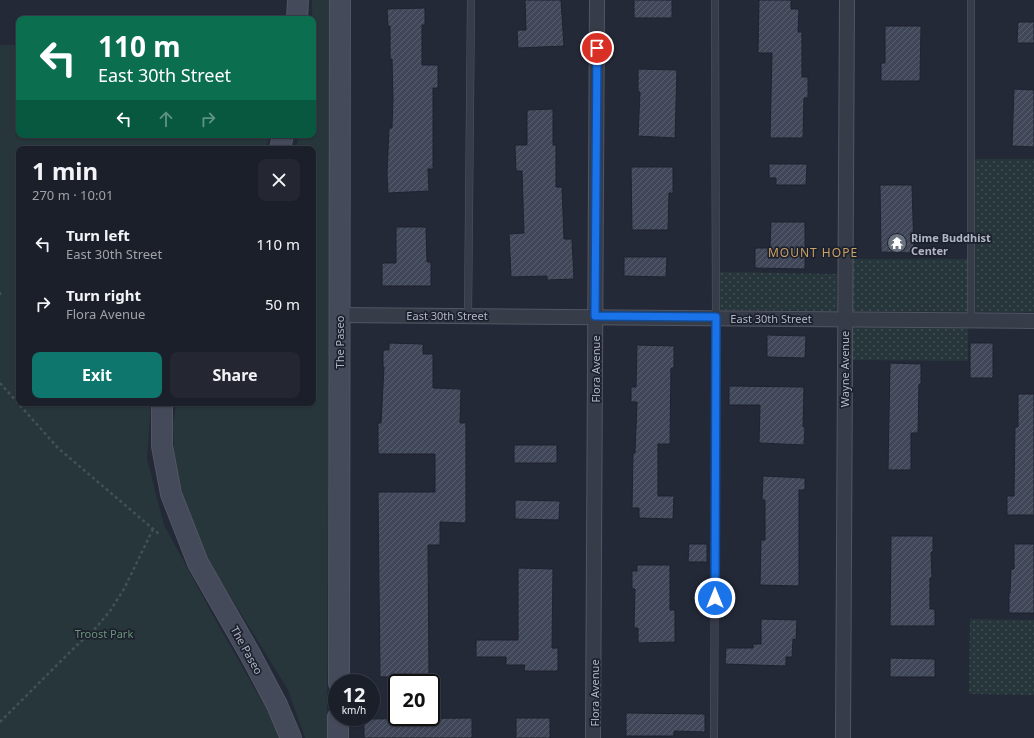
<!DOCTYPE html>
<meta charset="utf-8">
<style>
:root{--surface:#1b1f2a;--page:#242732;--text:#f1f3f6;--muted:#a0a2a8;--line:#393d47;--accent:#0f766e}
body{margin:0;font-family:"Noto Sans",sans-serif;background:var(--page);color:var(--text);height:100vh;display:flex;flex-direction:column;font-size:15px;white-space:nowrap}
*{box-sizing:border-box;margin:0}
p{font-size:13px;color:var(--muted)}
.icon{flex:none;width:22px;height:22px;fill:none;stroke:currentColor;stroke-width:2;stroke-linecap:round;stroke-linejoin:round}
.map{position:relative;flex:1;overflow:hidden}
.details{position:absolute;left:16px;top:146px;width:300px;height:260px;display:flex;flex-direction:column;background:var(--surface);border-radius:8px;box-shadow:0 1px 3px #0004,0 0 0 1px var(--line)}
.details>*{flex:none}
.guide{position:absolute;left:16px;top:16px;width:300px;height:122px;border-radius:8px;box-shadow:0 1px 3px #0004,0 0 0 1px var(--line);background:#0b6e4f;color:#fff;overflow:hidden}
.speed{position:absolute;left:328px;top:674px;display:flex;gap:8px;font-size:20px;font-weight:700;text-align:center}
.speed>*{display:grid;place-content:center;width:52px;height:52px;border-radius:50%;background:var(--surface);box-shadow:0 1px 3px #0004,0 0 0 1px var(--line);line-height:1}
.speed small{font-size:10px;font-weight:400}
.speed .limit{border:2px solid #111;border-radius:6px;background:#fff;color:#111}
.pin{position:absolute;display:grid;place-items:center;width:34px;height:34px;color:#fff;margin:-17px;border:2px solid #fff;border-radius:50%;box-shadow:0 1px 4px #0007}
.me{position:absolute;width:44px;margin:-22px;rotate:0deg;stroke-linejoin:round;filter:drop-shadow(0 0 3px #0008)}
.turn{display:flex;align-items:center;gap:14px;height:84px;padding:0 16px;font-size:18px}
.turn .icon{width:52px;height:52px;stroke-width:2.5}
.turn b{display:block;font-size:28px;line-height:34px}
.lanes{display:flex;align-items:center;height:38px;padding:0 16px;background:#0003;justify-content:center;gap:20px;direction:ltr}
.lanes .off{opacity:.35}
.round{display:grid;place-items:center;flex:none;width:42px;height:42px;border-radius:8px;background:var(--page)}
.summary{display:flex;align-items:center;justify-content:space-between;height:68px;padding:0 16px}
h1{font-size:24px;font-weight:700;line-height:30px}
.primary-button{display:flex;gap:8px;margin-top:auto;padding:8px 16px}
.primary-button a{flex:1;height:46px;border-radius:8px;background:var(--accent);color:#fff;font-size:16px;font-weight:700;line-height:46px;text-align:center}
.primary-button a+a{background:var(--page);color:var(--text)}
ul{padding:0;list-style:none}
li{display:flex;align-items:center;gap:12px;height:60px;padding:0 16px}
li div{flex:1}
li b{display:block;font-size:15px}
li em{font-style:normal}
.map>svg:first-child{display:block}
.grass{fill:url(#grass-dots)}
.green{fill:#26363a}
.building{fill:url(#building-hatch);stroke:#1e232f}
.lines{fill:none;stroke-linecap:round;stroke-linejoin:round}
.lane-casing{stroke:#525663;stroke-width:8}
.street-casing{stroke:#525663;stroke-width:16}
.secondary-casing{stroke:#525663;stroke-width:22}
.path{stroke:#435157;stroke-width:2.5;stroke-dasharray:3 3;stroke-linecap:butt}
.lane{stroke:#373c49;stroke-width:7}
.street{stroke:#373c49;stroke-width:14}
.secondary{stroke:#454a5b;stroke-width:20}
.route-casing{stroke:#114b97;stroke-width:10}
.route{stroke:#1a73e8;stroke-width:7}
.labels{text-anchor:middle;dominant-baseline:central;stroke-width:3.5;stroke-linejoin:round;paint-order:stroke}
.poi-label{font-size:11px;font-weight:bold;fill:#b2b6c5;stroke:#1c212d;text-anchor:start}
.street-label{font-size:11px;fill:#b2b6c5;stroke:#1c212d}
.park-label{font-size:11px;fill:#6b947b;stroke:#1c212d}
.neighbourhood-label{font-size:12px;letter-spacing:1px;fill:#cba267;stroke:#1c212d}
</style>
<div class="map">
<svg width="1034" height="738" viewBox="0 0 1034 738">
<defs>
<pattern id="grass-dots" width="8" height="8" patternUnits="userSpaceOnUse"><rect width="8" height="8" fill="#26363a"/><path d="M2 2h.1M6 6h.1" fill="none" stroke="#435155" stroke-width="1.8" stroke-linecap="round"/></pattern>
<pattern id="building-hatch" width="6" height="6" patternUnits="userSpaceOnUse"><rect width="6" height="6" fill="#404758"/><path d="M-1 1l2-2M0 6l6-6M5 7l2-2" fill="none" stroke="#595f6e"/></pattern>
</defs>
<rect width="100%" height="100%" fill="#242938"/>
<g class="grass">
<path d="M971,159H1034V312L851,311V259H971Z"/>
<path d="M720,272L837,274V311L720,310Z"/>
<path d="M852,324L968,325V361L851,360Z"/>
<path d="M970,619L1034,620V695L969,694Z"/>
</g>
<g class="green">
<path d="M312,0H330L327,738H305L288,690L203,552L187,512L175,464L173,427L176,403H313V149H296L299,135H313Z"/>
<path d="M0,45H19V135H271L265,149H19V403H151L147,459L164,525L221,630L283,738H0Z"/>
</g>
<g class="building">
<path d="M525,0H561L564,46L518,48L517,30H526Z"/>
<rect x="634" y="0" width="38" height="18"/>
<path d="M759,0H791V9H799L798,32H802V77H808V98H804L803,138H770L772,53H758Z"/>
<path d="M425,8V25H422V65H438V88H433V169H428L429,191L388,193L387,174L389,128H392L393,98L392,59H390V26H388L387,9Z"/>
<path d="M1018,22H1034V43H1017Z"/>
<path d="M885,26H921L920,81H881V63H885Z"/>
<path d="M638,69L677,70L675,138L638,136L640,92H638Z"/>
<path d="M1014,89L1034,90V147L1012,146Z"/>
<path d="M553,109V145H556V187H562L564,239H572L574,279L547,280V276L511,277L509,234L524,233L522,171H516L515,145H527V110Z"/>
<path d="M769,164H807L806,185H776V178H769Z"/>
<path d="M631,167H673V193H669L668,230H632Z"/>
<path d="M880,185H912L914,253L881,252Z"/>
<path d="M771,222H805V269L755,268V248H770Z"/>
<path d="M396,227H426L427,262H431V286H382V263H396Z"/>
<path d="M624,257H667L666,277L624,276Z"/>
<path d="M767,335L806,336L805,358L767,357Z"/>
<path d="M389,343L423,344V354H433V388L461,389L460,423H466V523L440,522V545H428L429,676L380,677L378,492H435V454H378V423H381L384,367H383V350H389Z"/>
<rect x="970" y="343" width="23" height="35"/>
<path d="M637,345L674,346V368H671L670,444H658V496H674L673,519L639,518V508H632L633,453H635L637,402H631V387H636Z"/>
<path d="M890,363L921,364V384H919L918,433H911V470H888Z"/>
<path d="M729,386L804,387L803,427H805L804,445L759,443L760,405H729Z"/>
<path d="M1018,394H1034V515H1007V496H1014L1015,427H1018Z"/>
<rect x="514" y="445" width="43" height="18"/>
<path d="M763,476L805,478V490H799V586L760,585L761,540H765V500H762Z"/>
<path d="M515,500L560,501L559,520L515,519Z"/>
<path d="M891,536H933V552H931L932,578H930V609H935V626H890Z"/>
<path d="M689,544H707V562H688Z"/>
<path d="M1014,544H1034V613H1009V593H1010L1011,569H1014Z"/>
<path d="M637,565H670V610H675V642L638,643V628H634L635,589H632V571H637Z"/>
<path d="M518,568L553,569L552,648H558V671H524L525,665H506V657H476V640H518Z"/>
<path d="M761,619L797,620L796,640L793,639L792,657H786V666L725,664L726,648H753V644H761Z"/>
<path d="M890,658L935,659V677H890Z"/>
<path d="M626,713L705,714V732L674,731V736H626Z"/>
<path d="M472,718V738H364V719Z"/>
<rect x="516" y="718" width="34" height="20"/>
</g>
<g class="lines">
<defs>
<g id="lane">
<path d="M468,316L471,0"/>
<path d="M971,320V0"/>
<path d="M714,738L716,317L715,0"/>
</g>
<g id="street">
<path d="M339,315L1034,321"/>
<path d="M593,738L597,0"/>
<path d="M843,738L847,0"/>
</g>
<g id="secondary">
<path d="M297,19L298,0"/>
<path d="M280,149L283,135"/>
<path d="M162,403V446L171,494L198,563L250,654L277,705L291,738"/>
<path d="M339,683L340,0"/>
<path d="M338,738V717"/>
</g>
</defs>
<use href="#lane" class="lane-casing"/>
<use href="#street" class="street-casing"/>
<use href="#secondary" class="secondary-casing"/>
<g class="path">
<path d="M0,292V297"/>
<path d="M0,383L58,448L159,534"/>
<path d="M0,722L77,645L94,630L110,611L124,589L153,529"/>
</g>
<use href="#lane" class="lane"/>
<use href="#street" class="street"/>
<use href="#secondary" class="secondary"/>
</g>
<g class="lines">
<defs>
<path id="route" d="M597,48L595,316L716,317L715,598"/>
</defs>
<use href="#route" class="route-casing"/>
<use href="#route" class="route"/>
</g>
<defs>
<symbol id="temple-disc" viewBox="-11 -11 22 22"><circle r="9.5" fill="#6b7280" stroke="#1c212d"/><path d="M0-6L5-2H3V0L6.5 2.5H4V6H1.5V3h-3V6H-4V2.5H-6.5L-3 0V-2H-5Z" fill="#fff"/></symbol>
</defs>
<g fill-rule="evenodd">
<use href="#temple-disc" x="886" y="232" width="22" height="22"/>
</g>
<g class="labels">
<g class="poi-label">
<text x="911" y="237">Rime Buddhist<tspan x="911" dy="13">Center</tspan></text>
</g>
<g class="street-label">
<text x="447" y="315">East 30th Street</text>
<text x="771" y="318">East 30th Street</text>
<text transform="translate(339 342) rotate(-90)">The Paseo</text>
<text transform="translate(595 369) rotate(-90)">Flora Avenue</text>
<text transform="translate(844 369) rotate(-90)">Wayne Avenue</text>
<text transform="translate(247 650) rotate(61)">The Paseo</text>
<text transform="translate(594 693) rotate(-90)">Flora Avenue</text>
</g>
<g class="park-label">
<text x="104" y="633">Troost Park</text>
</g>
<g class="neighbourhood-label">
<text x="813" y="252">MOUNT HOPE</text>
</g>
</g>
</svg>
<div class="speed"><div>12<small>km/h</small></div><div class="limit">20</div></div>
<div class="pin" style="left:597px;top:48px;background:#d93025"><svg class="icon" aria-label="arrive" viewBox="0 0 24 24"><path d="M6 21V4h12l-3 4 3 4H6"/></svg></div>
<svg class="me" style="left:715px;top:598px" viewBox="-20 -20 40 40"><circle r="17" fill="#1a73e8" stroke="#fff" stroke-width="3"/><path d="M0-11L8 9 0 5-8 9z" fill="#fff"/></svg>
<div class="guide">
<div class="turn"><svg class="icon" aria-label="left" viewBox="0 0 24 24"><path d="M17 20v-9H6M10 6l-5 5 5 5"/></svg><div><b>110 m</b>East 30th Street</div></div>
<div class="lanes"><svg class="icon" aria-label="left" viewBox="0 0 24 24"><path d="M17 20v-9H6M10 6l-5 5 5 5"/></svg><svg class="icon off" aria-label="ahead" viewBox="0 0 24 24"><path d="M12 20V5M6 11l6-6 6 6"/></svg><svg class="icon off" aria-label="right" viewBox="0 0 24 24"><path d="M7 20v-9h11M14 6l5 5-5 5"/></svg></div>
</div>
<section class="details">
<div class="summary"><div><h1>1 min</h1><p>270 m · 10:01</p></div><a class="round"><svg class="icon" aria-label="close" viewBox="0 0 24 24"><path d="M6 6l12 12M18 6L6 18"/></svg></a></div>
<ul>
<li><svg class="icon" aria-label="left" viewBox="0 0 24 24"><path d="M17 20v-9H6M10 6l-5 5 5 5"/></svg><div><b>Turn left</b><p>East 30th Street</p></div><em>110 m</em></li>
<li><svg class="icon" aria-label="right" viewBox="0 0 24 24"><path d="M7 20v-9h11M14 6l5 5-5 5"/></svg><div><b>Turn right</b><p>Flora Avenue</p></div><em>50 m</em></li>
</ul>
<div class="primary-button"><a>Exit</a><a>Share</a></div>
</section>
</div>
